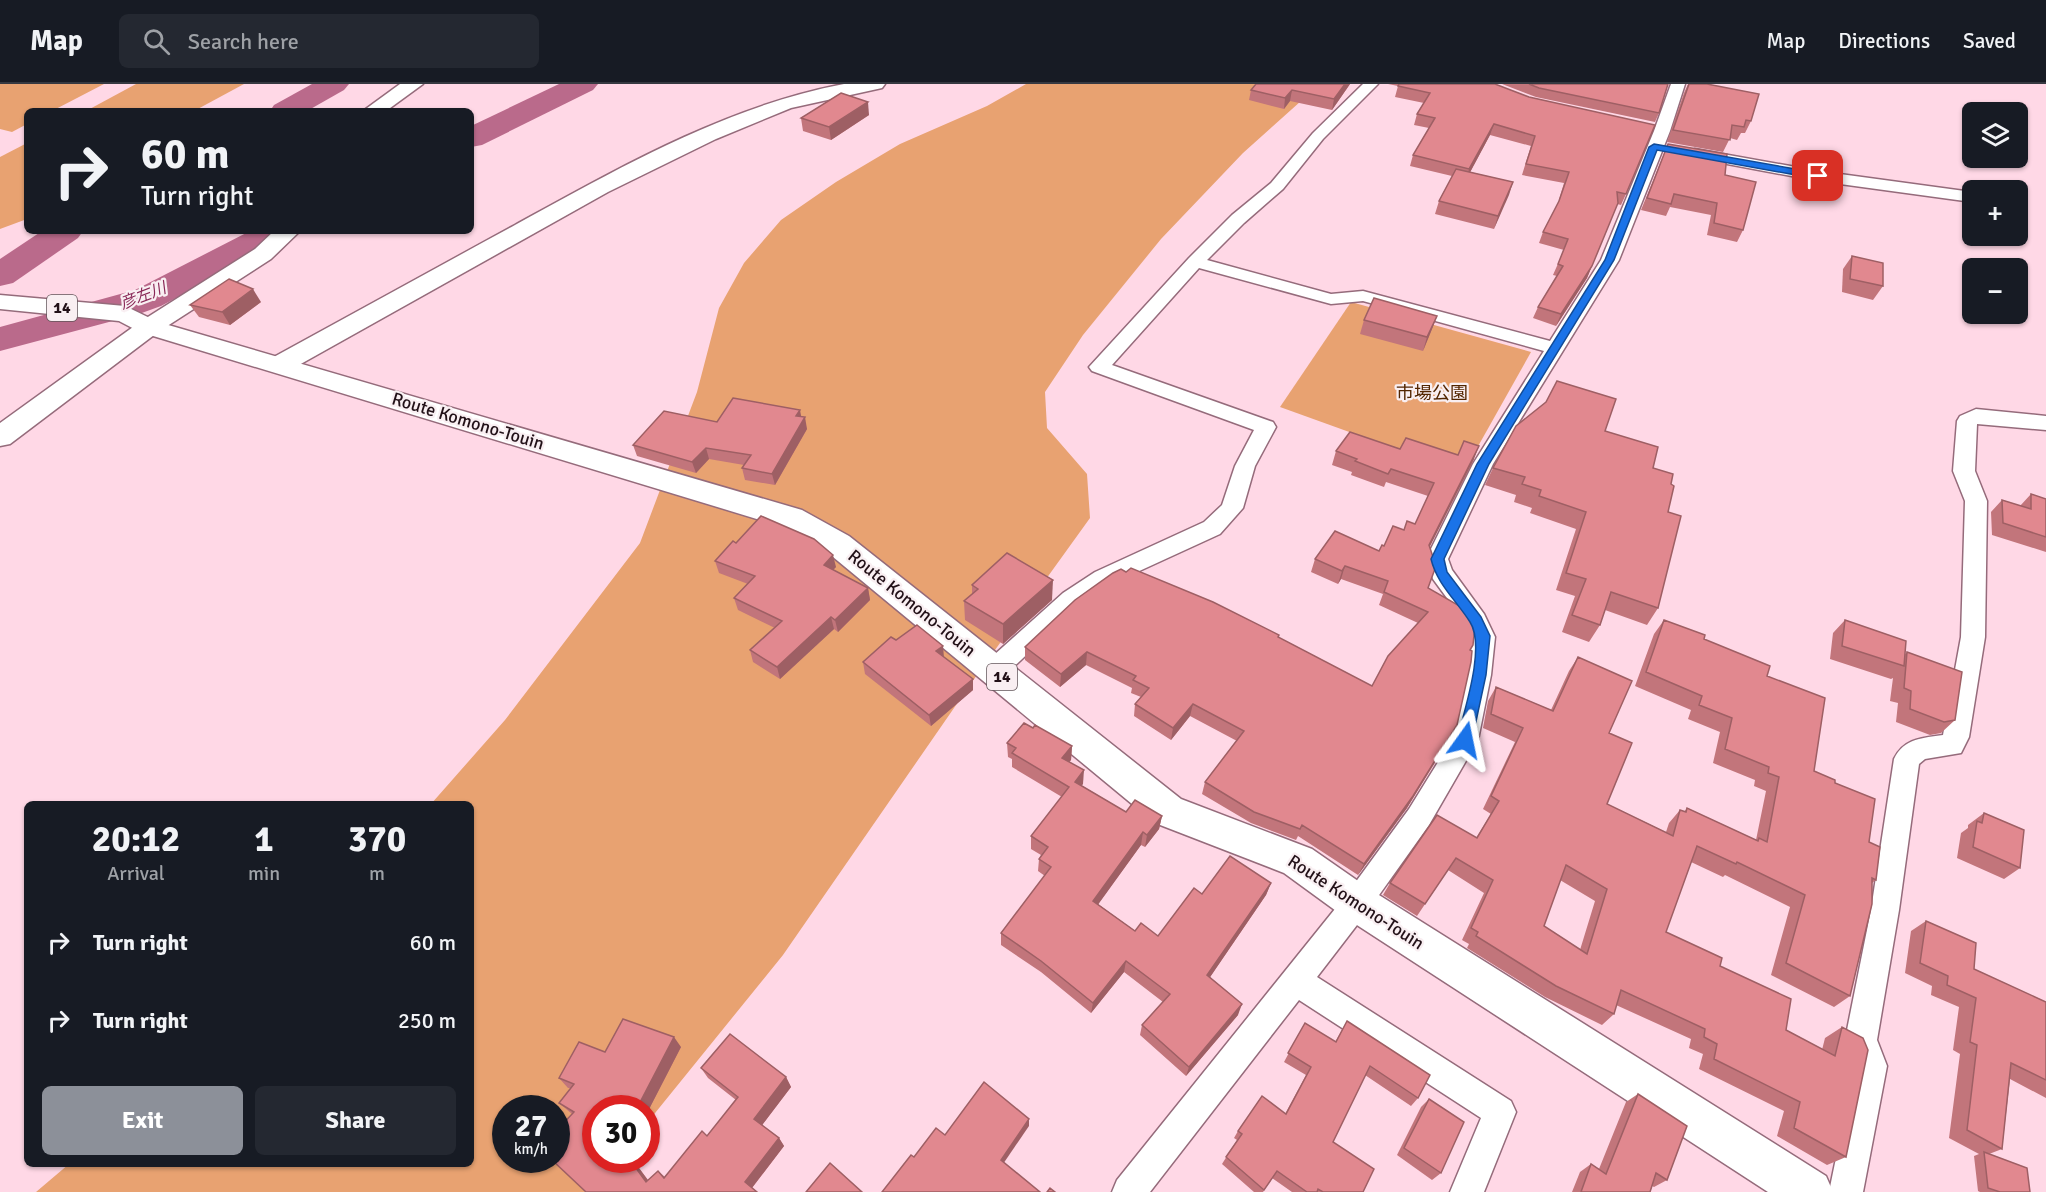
<!DOCTYPE html>
<meta charset="utf-8">
<style>
:root{--surface:#171b24;--page:#242831;--text:#f1f3f6;--muted:#9ea1a6;--line:#363941;--accent:#8c9099}
body{margin:0;font-family:Signika,"Noto Sans JP",sans-serif;background:var(--page);color:var(--text);height:100vh;display:flex;flex-direction:column;font-size:22px;white-space:nowrap}
*{box-sizing:border-box;margin:0}
p{font-size:20px;color:var(--muted)}
.icon{flex:none;width:33px;height:33px;fill:none;stroke:currentColor;stroke-width:2;stroke-linecap:round;stroke-linejoin:round}
.map{position:relative;flex:1;overflow:hidden}
.panel{position:absolute;left:24px;top:717px;width:450px;height:366px;display:flex;flex-direction:column;background:var(--surface);border-radius:9px;box-shadow:0 2px 4px #0004}
.panel>*{flex:none}
.banner{position:absolute;left:24px;top:24px;width:450px;height:126px;border-radius:9px;box-shadow:0 2px 4px #0004;background:#171b24;color:var(--text);overflow:hidden}
.tools{position:absolute;left:1962px;top:18px;display:grid;gap:12px}
.tools a{display:grid;place-items:center;width:66px;height:66px;border-radius:9px;background:var(--surface);box-shadow:0 2px 4px #0004;font-size:30px}
.speed{position:absolute;left:492px;top:1011px;display:flex;gap:12px;font-size:30px;font-weight:700;text-align:center}
.speed>*{display:grid;place-content:center;width:78px;height:78px;border-radius:50%;background:var(--surface);box-shadow:0 2px 4px #0004;line-height:1}
.speed small{font-size:15px;font-weight:400}
.speed .limit{border:9px solid #d22;background:#fff;color:#111}
.pin{position:absolute;display:grid;place-items:center;width:51px;height:51px;color:#fff;margin:-26px;border-radius:12px;box-shadow:0 3px 9px #0006}
.me{position:absolute;width:66px;margin:-33px;rotate:12deg;stroke-linejoin:round;filter:drop-shadow(0 0 4px #0008)}
.turn{display:flex;align-items:center;gap:21px;height:126px;padding:0 18px;font-size:27px}
.turn .icon{width:78px;height:78px;stroke-width:2.5}
.turn b{display:block;font-size:42px;line-height:51px}
.eta{display:flex;justify-content:space-evenly;align-items:center;height:102px;text-align:center}
.eta b{font-size:36px;font-weight:700;line-height:42px}
.button{display:flex;gap:12px;margin-top:auto;padding:12px 18px}
.button a{flex:1;height:69px;border-radius:9px;background:var(--accent);color:#fff;font-size:24px;font-weight:700;line-height:69px;text-align:center}
.button a+a{background:var(--page);color:var(--text)}
ul{padding:0;list-style:none}
li{display:flex;align-items:center;gap:18px;height:78px;padding:0 18px}
li div{flex:1}
li b{display:block;font-size:22px}
li em{font-style:normal}
header{display:flex;align-items:center;gap:36px;box-sizing:border-box;height:84px;padding:0 30px;background:var(--surface);border-bottom:2px solid var(--line)}
header strong{font-size:28px}
nav{display:flex;gap:33px;margin-inline-start:auto;font-size:21px}
.search{width:420px;height:54px;background:var(--page);display:flex;align-items:center;gap:15px;box-sizing:border-box;padding:0 21px;border-radius:9px;color:var(--muted);font-size:22px}
.map>svg:first-child{display:block}
.green{fill:#e8a271;fill-rule:evenodd}
.lines{fill:none;stroke-linecap:round;stroke-linejoin:round}
.river{fill:#ba6a8b;fill-rule:evenodd}
.street-casing{stroke:#956b7b;stroke-width:3}
.secondary-casing{stroke:#956b7b;stroke-width:3}
.primary-casing{stroke:#956b7b;stroke-width:3}
.street{fill:#fff;fill-rule:evenodd}
.secondary{fill:#fff;fill-rule:evenodd}
.primary{fill:#fff;fill-rule:evenodd}
.wall{fill:#c2757b;fill-rule:evenodd}
.shaded-wall{fill:#9e5f64}
.building{fill:#e1888f;stroke:#9e5f64;stroke-width:1.5;fill-rule:evenodd}
.route{fill:#1a73e8;stroke:#114b97;stroke-width:1.5}
.labels{text-anchor:middle;dominant-baseline:central;stroke-width:4.5;stroke-linejoin:round;paint-order:stroke}
.far-water-label{font-size:16px;font-style:italic;fill:#892857;stroke:#f9eff2}
.shield{fill:#f9eff2;stroke:#625459;stroke-width:1.5}
.shield-label{font-size:16px;font-weight:bold;fill:#221118}
.park-label{font-size:18px;fill:#522500;stroke:#f9eff2}
.street-label{font-size:18px;fill:#221118;stroke:#f9eff2}
</style>
<header>
<strong>Map</strong>
<div class="search"><svg class="icon" aria-label="search" viewBox="0 0 24 24"><circle cx="10" cy="10" r="6"/><path d="M15 15l6 6"/></svg>Search here</div>
<nav><a>Map</a><a>Directions</a><a>Saved</a></nav>
</header>
<div class="map">
<svg width="2046" height="1108" viewBox="0 0 2046 1108">
<rect width="100%" height="100%" fill="#ffd8e6"/>
<g class="green">
<path d="M0,0H104L52,27H27V40L12,48L0,45Z"/>
<path d="M136,0H244L194,27H86Z"/>
<path d="M1026,0H1320L1243,69L1161,155L1083,251L1045,308L1047,344L1087,390L1090,434L972,598L783,871L647,1039L646,1024H596L594,1108H36L69,1080H471V720H431L505,636L640,459L697,308L719,224L744,179L781,136L836,98L900,60L987,22ZM506,1024H556V1076H506Z"/>
<path d="M27,59V135L0,145V73Z"/>
<path d="M1351,218L1531,268L1463,389L1280,323Z"/>
</g>
<g class="lines">
<g class="river">
<path d="M312,0H349L344,6L307,27H270L274,21Z"/>
<path d="M559,0H598L593,6L482,61L471,63V42Z"/>
<path d="M42,147H83L78,154L13,199L0,202V175Z"/>
<path d="M250,147H294L289,154L161,222L139,230L0,267V243L135,206Z"/>
</g>
<defs>
<g id="street">
<path d="M1363,0H1378L1323,55L1283,105L1244,139L1207,176L1331,210L1363,207L1550,257L1601,176L1654,47L1671,0H1685L1670,47L1619,176L1493,380L1448,475L1452,486L1484,530L1495,553L1491,591L1478,656L1429,741L1367,828L1317,893L1511,1017L1516,1028L1484,1108H1450L1481,1034L1299,916L1150,1108H1112L1117,1096L1347,810L1409,725L1453,654L1467,591L1471,553L1466,540L1433,495L1426,475L1473,380L1544,267L1363,217L1331,220L1199,184L1112,281L1273,338L1276,343L1255,382L1243,424L1220,450L1111,500L1079,521L1003,593L994,596L985,593L982,586L985,579L1063,509L1095,488L1204,438L1222,421L1235,382L1254,346L1092,287L1089,283L1189,174L1232,131L1271,99L1313,49Z"/>
<path d="M1695,65L1818,87L1972,108V118L1818,97L1690,73L1687,70L1690,67Z"/>
<path d="M1976,325L2046,332V346L1977,340L1975,387L1987,417L1985,553L1969,653L1961,669L1925,675L1919,680L1899,826L1877,956L1887,982L1863,1108H1829L1855,982L1845,956L1871,826L1894,675C1904,654 1923,654 1943,651L1961,553L1965,417L1953,387L1957,337L1960,332Z"/>
</g>
<g id="secondary">
<path d="M400,0H423L386,27H363Z"/>
<path d="M844,0H885L882,4L791,24L716,55L608,108L290,286L281,288L272,286L268,280L272,274C353,230 434,185 515,141C619,84 727,22 844,0Z"/>
<path d="M274,147H300L271,175L158,248L10,360L0,362V339L140,238L255,165Z"/>
</g>
<path id="primary" d="M0,211L125,222L158,238L802,426L849,452L1181,715L1312,765L1371,806L1826,1092L1833,1108H1768L1343,832L1284,789L1155,739L827,468L780,442L140,248L119,237L0,225Z"/>
</defs>
<use href="#street" class="street-casing"/>
<use href="#secondary" class="secondary-casing"/>
<use href="#primary" class="primary-casing"/>
<use href="#street" class="street"/>
<use href="#secondary" class="secondary"/>
<use href="#primary" class="primary"/>
</g>
<g class="wall">
<path d="M1350,0L1332,26L1290,17L1284,25L1249,16L1251,6Z"/>
<path d="M1388,0H1495L1626,110L1621,121L1617,120L1587,194L1556,242L1533,234L1538,223L1557,192L1553,191L1564,166L1539,159L1543,148L1557,122L1564,99L1522,91L1531,62L1490,51L1470,88L1513,98L1494,145L1435,130L1439,117L1452,92L1410,82L1413,71L1429,44L1414,41L1417,30L1424,19L1395,13L1398,2Z"/>
<path d="M1502,0H1668L1659,29L1655,38L1536,13Z"/>
<path d="M1688,0L1751,37L1745,49H1741L1737,56L1730,54L1723,68L1667,58L1684,9Z"/>
<path d="M869,31L831,56L803,47L801,34Z"/>
<path d="M1668,60L1725,91L1743,146L1737,158L1707,151L1711,131L1670,123L1666,132L1641,126Z"/>
<path d="M1852,172L1883,202L1873,216L1842,208L1843,185Z"/>
<path d="M261,218L230,241L199,233L190,221Z"/>
<path d="M1437,232L1432,245L1423,267L1360,250L1364,236Z"/>
<path d="M801,333L807,345L775,401L745,396L742,384L744,381L709,375L696,389L637,372L633,361L717,338Z"/>
<path d="M1605,347L1653,384L1671,400L1658,524L1647,541L1605,526L1600,541L1589,558L1562,548L1575,512L1556,506L1576,445L1530,429L1532,424L1514,418L1516,411L1485,401L1493,384Z"/>
<path d="M1400,365L1458,371L1474,375L1430,462L1428,504L1470,566L1451,653L1407,724L1358,791L1298,752L1296,756L1251,739L1202,710L1205,698L1237,657L1190,632L1171,656L1134,632L1135,620L1141,613L1131,609L1132,604L1086,581L1060,603L1025,576V563L1126,488L1278,553L1372,602L1418,539L1379,521L1383,510L1341,495L1338,500L1311,488L1315,475L1379,467L1404,446L1415,440L1428,412L1386,398L1384,403L1351,391L1352,388L1332,381L1336,367Z"/>
<path d="M2031,410L2046,415V468L1992,451L1991,428L2002,416L2020,422Z"/>
<path d="M736,459L836,483L833,486L868,504L870,516L838,548L834,545L780,595L753,578L750,566L775,544L738,526L734,514L748,500L719,489L715,477Z"/>
<path d="M972,501L1052,516L1003,560L965,536L964,517L972,510Z"/>
<path d="M1664,536L1704,555L1767,592L1814,687L1835,699L1869,758L1876,796L1872,799L1850,912L1834,923L1771,891L1790,823L1725,791L1723,793L1691,778L1666,848L1720,882L1786,946L1822,966L1825,954L1842,943L1846,1073L1827,1081L1777,1052L1784,1027L1699,985L1703,970L1689,964L1691,955L1616,921L1614,930L1602,941L1545,913L1467,864L1469,860L1462,856L1484,809L1448,786L1417,832L1383,811L1390,799L1476,754L1491,730L1483,725L1515,658L1483,644L1488,617L1496,603L1551,626L1569,587L1578,573L1609,649L1607,720L1666,748L1669,739L1680,726L1684,728L1687,724L1756,756L1766,707L1754,702L1755,696L1713,679L1720,648L1688,635L1691,626L1635,602L1654,550ZM1560,796L1595,817L1580,866L1544,842Z"/>
<path d="M1845,536L1905,570L1907,568L1955,636L1941,649L1930,651L1896,638L1898,619L1890,617L1893,594L1891,595L1830,575L1833,549Z"/>
<path d="M896,556L944,573L973,595V606L931,642L865,590L863,578Z"/>
<path d="M1033,644L1072,662L1071,676L1069,678L1083,700L1081,701L1126,728L1162,732L1159,745L1145,763L1141,761L1098,820L1135,847L1158,852L1202,810L1271,799L1266,811L1210,893L1238,931L1186,992L1140,951L1142,941L1163,918L1124,888L1091,929L1041,888L1001,861V849L1045,792L1038,787L1039,775L1041,771L1031,765V752L1062,713L1012,683V675L1008,673L1007,659Z"/>
<path d="M1984,729L2020,784L2004,795L1957,774L1961,749L1968,744V741Z"/>
<path d="M1926,837L1974,885L2046,918V1014L2010,995L2002,1065L1989,1070L2030,1108H1980L1978,1107L1974,1072L1979,1070L1949,1054L1960,970L1953,966L1959,923L1931,911L1932,902L1905,889L1911,847Z"/>
<path d="M1347,937L1418,1014L1411,1022L1365,991L1333,1058L1363,1108H1292L1272,1094L1263,1108H1254L1222,1080L1237,1056L1234,1054L1238,1047L1285,1030L1306,991L1284,978L1305,939L1335,958Z"/>
<path d="M681,963L646,1031V1024L624,1076H630L636,1080L648,1096L658,1087L665,1093L707,1052L736,1016L708,994L701,984L786,993L791,1003L762,1041L779,1054L784,1062L752,1104L586,1108L572,1030L559,1019L571,1004H568L559,994L605,968Z"/>
<path d="M1638,1010L1667,1096L1654,1103L1652,1102L1650,1108H1572L1580,1088L1591,1080L1599,1085L1626,1018Z"/>
<path d="M1429,1015L1441,1089L1432,1096L1397,1071L1421,1023Z"/>
</g>
<g class="shaded-wall">
<path d="M1345,0H1350L1332,26L1334,15Z"/>
<path d="M1292,6L1290,17L1284,25L1285,14Z"/>
<path d="M868,18L869,31L831,56L829,43Z"/>
<path d="M1494,40L1490,51L1466,96L1469,85Z"/>
<path d="M1513,98L1509,111L1494,145L1498,132Z"/>
<path d="M1592,182L1587,194L1556,242L1561,230Z"/>
<path d="M253,205L261,218L230,241L222,228Z"/>
<path d="M1437,232L1432,245L1423,267L1427,253Z"/>
<path d="M800,326L802,337L796,332Z"/>
<path d="M805,333L807,345L775,401L772,390Z"/>
<path d="M1479,362L1474,375L1424,474L1429,461Z"/>
<path d="M706,364L709,375L696,389L692,378Z"/>
<path d="M833,471L836,483L826,493L824,481Z"/>
<path d="M1345,482L1341,495L1338,500L1342,487Z"/>
<path d="M1053,496L1052,516L1003,560V540Z"/>
<path d="M868,504L870,516L838,548L835,536Z"/>
<path d="M831,533L834,545L780,595L777,583Z"/>
<path d="M943,562L944,574L936,567Z"/>
<path d="M1087,568L1086,581L1060,603L1061,590Z"/>
<path d="M973,595V606L931,642L929,631Z"/>
<path d="M1193,620L1190,632L1171,656L1173,644Z"/>
<path d="M1457,641L1407,724L1358,791L1364,780Z"/>
<path d="M1072,662L1071,676L1061,687L1062,674Z"/>
<path d="M1084,686L1083,700L1074,711L1075,698Z"/>
<path d="M1162,732L1159,745L1145,763L1147,751Z"/>
<path d="M1143,748L1141,761L1092,829L1093,817Z"/>
<path d="M1271,799L1266,811L1204,902L1207,891Z"/>
<path d="M1126,877L1124,888L1091,929L1093,919Z"/>
<path d="M1242,920L1238,931L1186,992L1189,983Z"/>
<path d="M674,953L681,963L646,1031V1024H637Z"/>
<path d="M786,993L791,1003L760,1044L754,1035Z"/>
<path d="M1029,1035V1042L1001,1083V1076Z"/>
<path d="M779,1054L784,1062L751,1105L745,1098Z"/>
<path d="M610,1076H624L618,1087L609,1079Z"/>
<path d="M630,1076L636,1080L655,1106L646,1098Z"/>
</g>
<g class="building">
<path d="M1256,0H1345L1334,15L1292,6L1285,14L1251,6Z"/>
<path d="M1399,0H1495L1529,13L1655,41L1626,110L1617,108L1618,119L1592,182L1561,230L1538,223L1563,182L1558,180L1568,155L1543,148L1559,117L1569,88L1526,80L1535,52L1494,40L1469,85L1413,71L1435,34L1417,30L1430,9L1398,2Z"/>
<path d="M1529,0H1668L1659,29L1539,4Z"/>
<path d="M1689,0H1707L1759,10L1751,37L1746,36L1744,43L1732,41L1730,56L1673,46Z"/>
<path d="M841,9L868,18L829,43L801,34Z"/>
<path d="M1668,60L1727,70L1725,91L1756,98L1743,146L1714,139L1717,119L1674,110L1671,120L1647,114Z"/>
<path d="M1456,85L1513,98L1498,132L1439,117Z"/>
<path d="M1852,172L1883,179V202L1850,195Z"/>
<path d="M229,195L253,205L222,228L190,221Z"/>
<path d="M1374,214L1437,232L1427,253L1364,236Z"/>
<path d="M1557,297L1616,315L1605,347L1658,363L1653,384L1673,390L1671,400L1674,402L1668,428L1681,432L1658,524L1611,508L1600,541L1572,531L1586,495L1566,489L1586,428L1539,412L1541,406L1522,400L1525,393L1493,384L1516,342L1546,318Z"/>
<path d="M733,314L800,326L796,332L805,333L772,390L742,384L751,371L706,364L692,378L633,361L664,327L717,338Z"/>
<path d="M1350,348L1400,365L1406,354L1458,371L1464,357L1479,362L1429,461L1436,482L1428,504L1470,528L1475,541L1473,561L1470,566L1472,567L1471,578L1457,641L1413,712L1364,780L1302,741L1300,745L1254,728L1205,698L1244,647L1193,620L1173,644L1135,620L1149,604L1133,596L1136,592L1087,568L1061,590L1025,563L1075,516L1113,489L1121,485L1126,488L1131,484L1213,518L1279,551L1278,553L1372,602L1388,572L1428,528L1384,508L1388,497L1345,482L1342,487L1315,475L1335,447L1379,467L1382,461L1384,462L1393,442L1404,446L1407,437L1415,440L1434,399L1391,385L1388,390L1355,377L1357,375L1336,367Z"/>
<path d="M2031,410L2046,415V453L2003,439L2002,416L2031,425Z"/>
<path d="M761,432L814,455L833,471L824,481L868,504L835,536L831,533L777,583L750,566L782,537L734,514L755,492L715,477L733,457L736,459Z"/>
<path d="M1007,469L1053,496L1003,540L964,517L978,505L972,501Z"/>
<path d="M1664,536L1705,551L1704,555L1770,582L1767,592L1825,614L1814,687L1835,696V699L1875,715L1869,758L1880,763L1876,796L1872,794V820L1850,912L1786,879L1805,811L1737,778L1736,780L1697,762L1666,848L1722,874L1720,882L1791,915L1786,946L1835,972L1842,943L1863,954L1868,966L1846,1073L1794,1044L1800,1018L1714,975L1717,960L1704,953L1705,945L1621,906L1614,930L1556,902L1476,852L1478,848L1471,844L1493,796L1456,774L1425,820L1390,799L1437,731L1477,754L1499,717L1491,712L1523,644L1491,630L1496,603L1553,627L1578,573L1632,597L1609,649L1632,659L1607,720L1673,752L1680,726L1686,728L1687,724L1758,757L1759,754L1767,758L1779,693L1768,689L1769,683L1725,665L1732,634L1699,621L1702,612L1646,588ZM1566,781L1607,805L1587,870L1544,842Z"/>
<path d="M1845,536L1906,557L1904,582L1842,562Z"/>
<path d="M917,541L943,562L936,567L973,595L929,631L863,578L891,553L896,556Z"/>
<path d="M1907,568L1962,588L1955,636L1944,638L1910,625L1911,607L1904,604Z"/>
<path d="M1024,639L1033,644L1035,641L1072,662L1062,674L1084,686L1075,698L1126,728L1135,716L1162,732L1147,751L1143,748L1093,817L1135,847L1141,839L1158,852L1194,804L1202,810L1230,772L1271,799L1207,891L1242,920L1189,983L1142,941L1170,910L1126,877L1093,919L1041,877L1001,849L1051,783L1039,775L1048,763L1031,752L1069,703L1012,669L1016,664L1007,659Z"/>
<path d="M1984,729L2024,746L2020,784L1973,763L1977,737L1982,739Z"/>
<path d="M1926,837L1976,859L1974,885L2046,918V996L2011,979L2002,1065L1967,1046L1977,961L1970,958L1976,914L1947,901L1948,892L1920,879Z"/>
<path d="M623,935L674,953L637,1024H596V1076H610L609,1079L617,1084L624,1076H630L646,1098L658,1087L664,1094L702,1047L707,1052L738,1013L701,984L730,950L786,993L754,1035L779,1054L745,1098L757,1108H586L552,1076H556V1047L574,1028L559,1019L574,1000L559,994L579,958L605,968Z"/>
<path d="M1347,937L1430,991L1418,1014L1370,982L1333,1058L1374,1085L1363,1108H1323L1318,1105L1317,1108H1307L1277,1087L1264,1106L1226,1073L1242,1050L1238,1047L1262,1012L1286,1030L1311,983L1288,969L1305,939L1336,958Z"/>
<path d="M984,998L1029,1035L1001,1076L1040,1108H882L911,1071L914,1073L936,1044L945,1051Z"/>
<path d="M1638,1010L1687,1042L1667,1096L1656,1089L1650,1108H1581L1591,1080L1606,1090Z"/>
<path d="M1429,1015L1464,1038L1441,1089L1404,1064Z"/>
<path d="M1984,1068L2027,1084L2030,1108H2000L1988,1104Z"/>
<path d="M830,1079L862,1108H806Z"/>
<path d="M1050,1104L1055,1108H1047Z"/>
</g>
<path class="route" d="M1654,60L1818,89L1823,92L1818,95L1657,66L1614,176L1489,380L1444,475L1447,488L1481,533L1490,552L1486,591L1472,656L1470,660H1460L1457,656C1464,627 1486,563 1470,538C1456,516 1437,500 1431,475L1477,380L1605,176L1649,63Z"/>
<g class="labels">
<g class="far-water-label">
<text transform="translate(143 212) rotate(-21)">彦左川</text>
</g>
<g class="shield">
<rect x="47" y="211" width="30" height="26" rx="4.5"/>
<rect x="987" y="580" width="30" height="26" rx="4.5"/>
</g>
<g class="shield-label">
<text x="62" y="224">14</text>
<text x="1002" y="593">14</text>
</g>
<g class="park-label">
<text x="1432" y="309">市場公園</text>
</g>
<g class="street-label">
<text transform="translate(468 337) rotate(17)">Route Komono-Touin</text>
<text transform="translate(912 519) rotate(39)">Route Komono-Touin</text>
<text transform="translate(1356 818) rotate(33)">Route Komono-Touin</text>
</g>
</g>
</svg>
<div class="tools">
<a><svg class="icon" aria-label="layers" viewBox="0 0 24 24"><path d="M12 4l9 5-9 5-9-5zM3 14l9 5 9-5"/></svg></a>
<a>+</a>
<a>−</a>
</div>
<div class="speed"><div>27<small>km/h</small></div><div class="limit">30</div></div>
<div class="pin" style="left:1818px;top:92px;background:#d93025"><svg class="icon" aria-label="arrive" viewBox="0 0 24 24"><path d="M6 21V4h12l-3 4 3 4H6"/></svg></div>
<svg class="me" style="left:1465px;top:656px" viewBox="-20 -20 40 40"><path d="M0-17L14 15 0 8-14 15z" fill="#1a73e8" stroke="#fff" stroke-width="4"/></svg>
<div class="banner">
<div class="turn"><svg class="icon" aria-label="right" viewBox="0 0 24 24"><path d="M7 20v-9h11M14 6l5 5-5 5"/></svg><div><b>60 m</b>Turn right</div></div>
</div>
<section class="panel">
<div class="eta">
<div><b>20:12</b><p>Arrival</p></div>
<div><b>1</b><p>min</p></div>
<div><b>370</b><p>m</p></div>
</div>
<ul>
<li><svg class="icon" aria-label="right" viewBox="0 0 24 24"><path d="M7 20v-9h11M14 6l5 5-5 5"/></svg><div><b>Turn right</b></div><em>60 m</em></li>
<li><svg class="icon" aria-label="right" viewBox="0 0 24 24"><path d="M7 20v-9h11M14 6l5 5-5 5"/></svg><div><b>Turn right</b></div><em>250 m</em></li>
</ul>
<div class="button"><a>Exit</a><a>Share</a></div>
</section>
</div>
